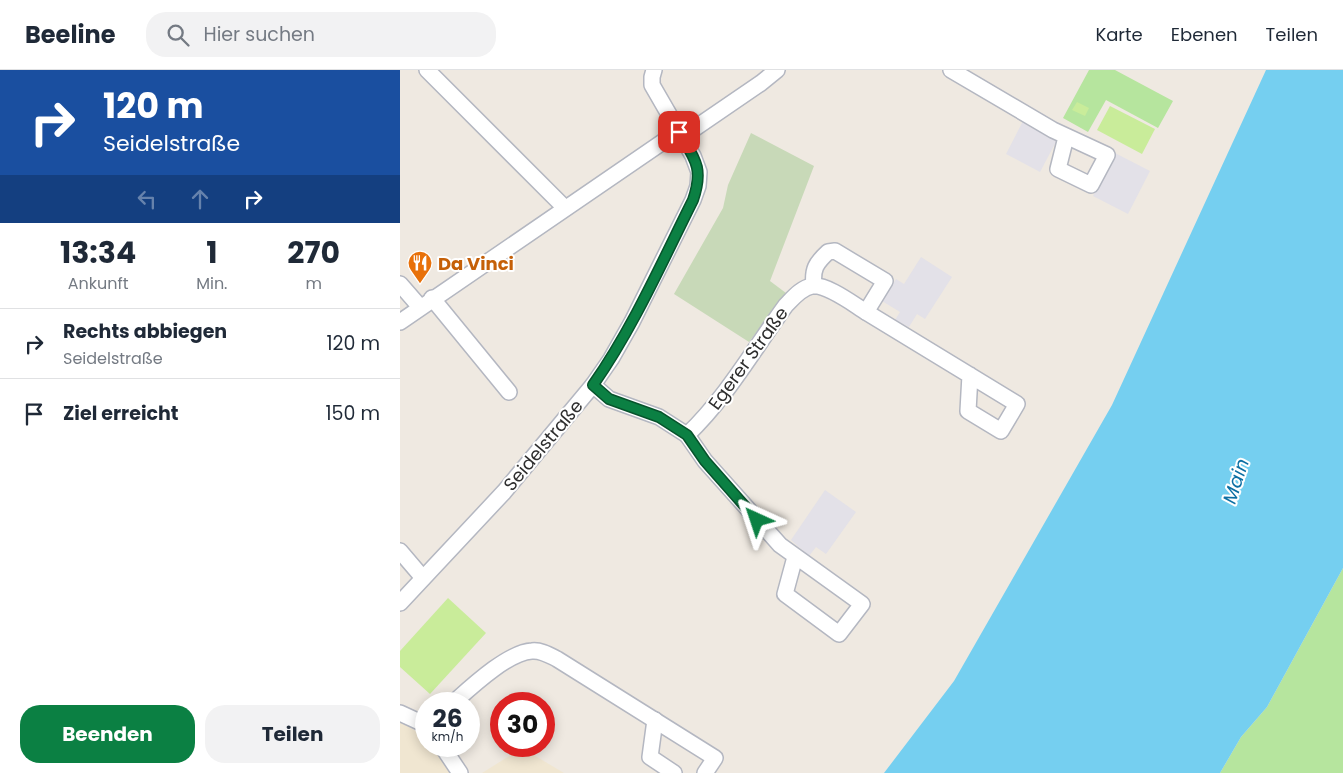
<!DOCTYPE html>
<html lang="de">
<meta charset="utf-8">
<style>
:root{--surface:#fff;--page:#f2f2f3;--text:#1f2937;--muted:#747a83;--line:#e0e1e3;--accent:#0b8043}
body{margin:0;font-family:Poppins,sans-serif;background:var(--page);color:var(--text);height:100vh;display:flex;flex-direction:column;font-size:19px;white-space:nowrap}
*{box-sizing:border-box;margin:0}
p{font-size:16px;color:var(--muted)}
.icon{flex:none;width:28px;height:28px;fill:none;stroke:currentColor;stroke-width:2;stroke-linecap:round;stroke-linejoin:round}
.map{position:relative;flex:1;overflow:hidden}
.drawer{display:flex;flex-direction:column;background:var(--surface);width:400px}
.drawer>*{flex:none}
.guide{background:#1a4fa0;color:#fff;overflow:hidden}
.speed{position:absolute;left:15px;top:622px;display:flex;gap:10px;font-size:25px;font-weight:700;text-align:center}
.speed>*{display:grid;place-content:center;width:65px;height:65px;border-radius:50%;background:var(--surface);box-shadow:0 2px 12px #0003;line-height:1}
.speed small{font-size:12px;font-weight:400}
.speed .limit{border:8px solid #d22;background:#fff;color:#111}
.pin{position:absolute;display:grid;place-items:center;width:42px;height:42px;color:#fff;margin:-21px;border-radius:10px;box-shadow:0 2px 8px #0006}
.me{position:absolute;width:55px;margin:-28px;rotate:318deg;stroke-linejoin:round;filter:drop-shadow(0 0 4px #0008)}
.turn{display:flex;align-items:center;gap:18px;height:105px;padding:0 20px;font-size:22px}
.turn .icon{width:65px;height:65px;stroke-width:2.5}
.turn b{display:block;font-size:35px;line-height:42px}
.lanes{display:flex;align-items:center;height:48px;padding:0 20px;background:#0003;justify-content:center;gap:25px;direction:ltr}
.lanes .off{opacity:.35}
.eta{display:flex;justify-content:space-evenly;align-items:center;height:85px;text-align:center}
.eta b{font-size:30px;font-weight:700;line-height:35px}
.primary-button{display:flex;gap:10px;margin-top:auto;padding:10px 20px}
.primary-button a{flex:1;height:58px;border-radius:20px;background:var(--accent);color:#fff;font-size:20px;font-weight:700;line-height:58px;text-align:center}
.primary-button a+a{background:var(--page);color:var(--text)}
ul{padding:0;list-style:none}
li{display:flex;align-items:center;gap:15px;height:70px;padding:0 20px;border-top:1px solid var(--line)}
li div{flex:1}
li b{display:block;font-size:19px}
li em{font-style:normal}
header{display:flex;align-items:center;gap:30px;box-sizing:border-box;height:70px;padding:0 25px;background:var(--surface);border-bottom:1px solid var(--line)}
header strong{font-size:24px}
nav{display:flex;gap:28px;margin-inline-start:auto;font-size:18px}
.search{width:350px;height:45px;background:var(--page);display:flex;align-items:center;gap:12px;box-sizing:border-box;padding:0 18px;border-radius:20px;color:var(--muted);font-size:19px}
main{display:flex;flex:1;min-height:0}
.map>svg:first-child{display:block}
.industrial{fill:#e3e1e8}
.education{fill:#f0e6d1}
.green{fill:#b6e59e}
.cemetery{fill:#c8d9b8}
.pitch{fill:#c9ec9a}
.water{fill:#75cff0}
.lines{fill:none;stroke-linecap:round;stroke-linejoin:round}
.minor-casing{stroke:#b4b7c1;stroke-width:18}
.minor{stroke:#fff;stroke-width:15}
.route-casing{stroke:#07532c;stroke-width:12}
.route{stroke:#0b8043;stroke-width:9}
.labels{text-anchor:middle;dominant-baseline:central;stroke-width:4;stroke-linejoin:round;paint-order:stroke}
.food-label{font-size:18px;font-weight:bold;fill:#c56008;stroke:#fff;text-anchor:start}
.street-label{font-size:18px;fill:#2e2e2e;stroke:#fff}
.water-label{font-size:19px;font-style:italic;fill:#0d6fa3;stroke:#fff}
</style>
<header>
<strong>Beeline</strong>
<div class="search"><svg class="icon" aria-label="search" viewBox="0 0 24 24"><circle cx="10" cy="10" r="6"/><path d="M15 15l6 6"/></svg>Hier suchen</div>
<nav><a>Karte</a><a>Ebenen</a><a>Teilen</a></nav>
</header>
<main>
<section class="drawer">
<div class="guide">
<div class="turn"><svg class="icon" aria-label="right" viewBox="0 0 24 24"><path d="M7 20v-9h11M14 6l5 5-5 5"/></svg><div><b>120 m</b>Seidelstraße</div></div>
<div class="lanes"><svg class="icon off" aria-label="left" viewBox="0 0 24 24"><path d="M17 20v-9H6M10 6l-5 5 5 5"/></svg><svg class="icon off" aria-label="ahead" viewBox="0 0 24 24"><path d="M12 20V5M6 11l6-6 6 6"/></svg><svg class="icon" aria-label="right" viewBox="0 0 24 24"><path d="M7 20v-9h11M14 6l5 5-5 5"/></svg></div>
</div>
<div class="eta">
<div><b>13:34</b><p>Ankunft</p></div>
<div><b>1</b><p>Min.</p></div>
<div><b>270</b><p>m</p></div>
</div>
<ul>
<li><svg class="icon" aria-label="right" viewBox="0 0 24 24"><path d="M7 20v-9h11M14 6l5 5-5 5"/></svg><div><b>Rechts abbiegen</b><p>Seidelstraße</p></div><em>120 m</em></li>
<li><svg class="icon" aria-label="arrive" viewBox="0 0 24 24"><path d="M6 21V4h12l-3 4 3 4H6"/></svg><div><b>Ziel erreicht</b></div><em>150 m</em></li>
</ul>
<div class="primary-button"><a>Beenden</a><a>Teilen</a></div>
</section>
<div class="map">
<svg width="943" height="703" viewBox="0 0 943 703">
<rect width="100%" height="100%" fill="#efe9e1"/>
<g class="industrial">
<path d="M623,51L657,70L640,102L606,84Z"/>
<path d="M715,83L750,101L728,144L693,126Z"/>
<path d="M521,187L552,207L525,249L517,244L509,257L495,250L500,242L482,231L496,209L504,214Z"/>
<path d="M425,420L456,442L426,484L416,477L409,486L391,470Z"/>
</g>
<g class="education">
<path d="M0,652L26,667V676H34L52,703H0Z"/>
<path d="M122,678L164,703H82Z"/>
</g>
<g class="green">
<path d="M689,0H715L773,31L758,58L706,30L688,62L663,48Z"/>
<path d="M943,498V703H820L841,667L867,637Z"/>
</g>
<path class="cemetery" d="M351,63L414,96L370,211L386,223L349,272L274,224L323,138L328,115Z"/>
<g class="pitch">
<path d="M677,32L689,38L685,46L672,40Z"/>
<path d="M710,36L755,59L742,84L697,60Z"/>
<path d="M48,528L86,563L30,624L0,597V581Z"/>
</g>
<path class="water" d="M866,0H943V498L867,637L841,667L820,703H484L554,611L712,335Z"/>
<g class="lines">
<defs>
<g id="minor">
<path d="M27,0L165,138"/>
<path d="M551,0L653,60L707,85L691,115L658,99L666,67"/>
<path d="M282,67L361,13L377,0"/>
<path d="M0,214L20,237"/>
<path d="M32,228L109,322"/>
<path d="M466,242L617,334L601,361L568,341L570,305"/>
<path d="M0,252L267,69"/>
<path d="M193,315L209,329L259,347L287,365L305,391L380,475L462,534L439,564L385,524L395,487"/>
<path d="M287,365C326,328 354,279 386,235C393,228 401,218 412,216C427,214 453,234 466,242L485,211L435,181L428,182C416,193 412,199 414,216"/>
<path d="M0,481L23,508"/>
<path d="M0,533L104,422L193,315L211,289L232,252L293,130L298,116L299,102L293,86L252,15V7L254,0"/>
<path d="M52,634C70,618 108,582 132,581C141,580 149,585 157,589L315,688L305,703"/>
<path d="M0,643L26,655"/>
<path d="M255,650L250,687L274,703"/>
<path d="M42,676L60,703"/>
</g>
</defs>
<use href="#minor" class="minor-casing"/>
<use href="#minor" class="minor"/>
</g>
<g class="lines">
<defs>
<path id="route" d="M279,62C295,89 304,98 293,130C262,192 233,258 193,315L209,329L259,347L287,365L305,391L357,450"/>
</defs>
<use href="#route" class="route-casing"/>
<use href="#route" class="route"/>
</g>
<defs>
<symbol id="restaurant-pin" viewBox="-11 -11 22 30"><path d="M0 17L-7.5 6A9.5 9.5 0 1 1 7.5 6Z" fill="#e8710a" stroke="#fff"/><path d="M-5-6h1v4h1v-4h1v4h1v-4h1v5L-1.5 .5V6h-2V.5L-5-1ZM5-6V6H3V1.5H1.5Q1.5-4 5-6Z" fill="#fff"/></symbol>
</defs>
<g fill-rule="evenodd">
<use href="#restaurant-pin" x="6" y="179" width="28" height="38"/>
</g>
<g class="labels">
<g class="food-label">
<text x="38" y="193">Da Vinci</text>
</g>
<g class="street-label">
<text transform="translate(348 288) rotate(-54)">Egerer Straße</text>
<text transform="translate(143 375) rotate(-50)">Seidelstraße</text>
</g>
<g class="water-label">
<text transform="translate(836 411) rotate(-72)">Main</text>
</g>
</g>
</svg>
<div class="speed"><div>26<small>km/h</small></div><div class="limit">30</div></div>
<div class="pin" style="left:279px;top:62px;background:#d93025"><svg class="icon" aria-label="arrive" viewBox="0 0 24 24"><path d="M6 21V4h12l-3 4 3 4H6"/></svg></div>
<svg class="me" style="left:357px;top:450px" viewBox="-20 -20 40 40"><path d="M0-17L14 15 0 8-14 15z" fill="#0b8043" stroke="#fff" stroke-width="4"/></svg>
</div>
</main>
